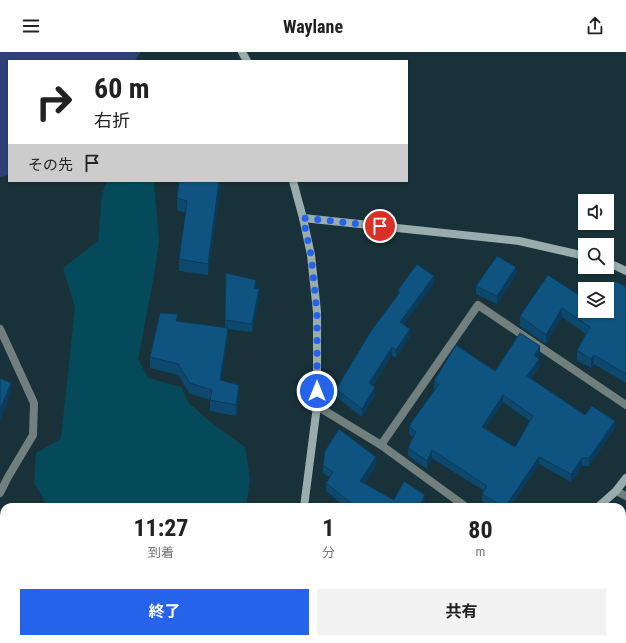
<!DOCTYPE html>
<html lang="ja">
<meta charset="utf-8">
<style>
:root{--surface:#fff;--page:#f2f2f2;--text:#222;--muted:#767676;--accent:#2563eb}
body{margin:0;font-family:"Roboto Condensed","Noto Sans JP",sans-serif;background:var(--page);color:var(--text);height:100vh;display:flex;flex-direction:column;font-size:15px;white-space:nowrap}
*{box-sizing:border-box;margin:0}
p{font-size:13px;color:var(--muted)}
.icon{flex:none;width:22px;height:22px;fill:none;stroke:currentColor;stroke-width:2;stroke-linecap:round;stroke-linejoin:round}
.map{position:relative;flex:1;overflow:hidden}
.sheet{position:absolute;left:0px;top:451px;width:626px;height:140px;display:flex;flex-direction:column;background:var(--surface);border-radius:12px 12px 0 0;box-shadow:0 1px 3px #0004}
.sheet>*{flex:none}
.hud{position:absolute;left:8px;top:8px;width:400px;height:122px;border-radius:0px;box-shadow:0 1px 3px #0004;background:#fff;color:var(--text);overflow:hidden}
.fabs{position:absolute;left:578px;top:142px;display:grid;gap:8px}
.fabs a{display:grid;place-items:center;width:36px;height:36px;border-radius:0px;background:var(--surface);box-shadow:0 1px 3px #0004;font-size:20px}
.pin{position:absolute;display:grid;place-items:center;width:34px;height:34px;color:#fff;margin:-17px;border:2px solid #fff;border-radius:50%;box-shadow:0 1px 4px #0007}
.me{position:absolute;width:44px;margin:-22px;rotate:0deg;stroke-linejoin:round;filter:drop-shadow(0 0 3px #0008)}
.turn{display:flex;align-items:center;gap:14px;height:84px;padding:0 20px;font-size:18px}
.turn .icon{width:52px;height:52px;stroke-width:2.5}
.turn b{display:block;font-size:28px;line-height:34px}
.then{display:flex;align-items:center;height:38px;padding:0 20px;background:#0003;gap:8px;font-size:15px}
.eta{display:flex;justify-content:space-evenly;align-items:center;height:68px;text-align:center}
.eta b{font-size:24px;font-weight:700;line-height:28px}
.cta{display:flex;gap:8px;margin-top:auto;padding:8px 20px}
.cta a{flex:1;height:46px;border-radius:0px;background:var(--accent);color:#fff;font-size:16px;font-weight:700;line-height:46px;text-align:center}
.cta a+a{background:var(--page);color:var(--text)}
header{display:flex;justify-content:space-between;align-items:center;height:52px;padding:0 20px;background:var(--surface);font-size:18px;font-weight:700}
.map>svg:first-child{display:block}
.green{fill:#054a5b}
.water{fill:#2d4078}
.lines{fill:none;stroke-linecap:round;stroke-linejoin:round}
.street{stroke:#727f7f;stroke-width:8}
.secondary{stroke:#99adad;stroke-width:8}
.wall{fill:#0d486f;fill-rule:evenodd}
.shaded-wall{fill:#0a3b5a}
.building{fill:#0f5481;stroke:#0a3b5a;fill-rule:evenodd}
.route{stroke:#2563eb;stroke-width:7;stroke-dasharray:0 12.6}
</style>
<header><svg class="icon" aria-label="menu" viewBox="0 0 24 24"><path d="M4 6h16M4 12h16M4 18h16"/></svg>Waylane<svg class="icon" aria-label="share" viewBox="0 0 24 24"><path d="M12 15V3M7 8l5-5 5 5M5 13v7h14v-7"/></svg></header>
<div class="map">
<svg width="626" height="591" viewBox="0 0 626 591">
<rect width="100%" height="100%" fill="#19323a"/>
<path class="green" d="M107,129H155L154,132L159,189L153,229L138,307L148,326L181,335L188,350L210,370L245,395L250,428L246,455H48L34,431L36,401L61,387L75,255L63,216L98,189L102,142Z"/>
<path class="water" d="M0,0H141L134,9H9V123L0,125Z"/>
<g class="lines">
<g class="street">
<path d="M0,277L34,351L33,383L8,425L0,441"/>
<path d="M317,354L381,393L478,253L626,353"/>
<path d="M381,393L466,455"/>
<path d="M616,439L626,444"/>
<path d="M0,542L4,547"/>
<path d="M0,585L4,584"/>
<path d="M63,587H69"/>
<path d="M254,587L265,591"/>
<path d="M133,591L137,587"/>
</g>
<g class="secondary">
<path d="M242,0L247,9"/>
<path d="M293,129L303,166L311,203L317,260V354L304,455"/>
<path d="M303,166L519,189L585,204"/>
<path d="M607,210L626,219"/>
<path d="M598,455L616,439L626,426"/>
<path d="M271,591L272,587"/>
<path d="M470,591L473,587"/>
</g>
</g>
<g class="wall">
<path d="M221,129L208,223L179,219V207L186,161L177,158V146Z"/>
<path d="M226,221L256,236L259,246L252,280L228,277V286L221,328L239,344L236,364L210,359V348L190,342L178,323L150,316V305L178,269L225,275Z"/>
<path d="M516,223L497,252L476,242V234Z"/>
<path d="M434,232L404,272L410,285L396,306L392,303L373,334L375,343L362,365L336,345V337L398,244V238Z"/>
<path d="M626,235V331L594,312L591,316L577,308V298L586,282L562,265L546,292L520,274V264L585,247V259H607Z"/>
<path d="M540,301L537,306L539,315L531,327L585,363L615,376L589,414H582L571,430L539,412L510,455H492L482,449V442L484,439L432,406L427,417L408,404V396L413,385L409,382V374L435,338L434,337V329L495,319ZM503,350L530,369L515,395L485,377Z"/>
<path d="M323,413H376L364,432L394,448L425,451L423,455H346L326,439V431L330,426L323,421Z"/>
</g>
<g class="shaded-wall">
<path d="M219,129H221L208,223V212Z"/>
<path d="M516,215V223L497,252V244Z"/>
<path d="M434,224V232L400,278V270Z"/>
<path d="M256,228V236L254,244V236Z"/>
<path d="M259,237V246L252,280V272Z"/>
<path d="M562,256V265L546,292V283Z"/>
<path d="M228,276V286L220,339V328Z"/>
<path d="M410,277V285L396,306V298Z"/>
<path d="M540,294V301L534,312V304Z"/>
<path d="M392,295V303L369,340V331Z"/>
<path d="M594,303V312L591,316V307Z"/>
<path d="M539,307V315L527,332V324Z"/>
<path d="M11,331V342L0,369V358Z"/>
<path d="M239,333V344L236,364V353Z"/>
<path d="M375,335V343L362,365V357Z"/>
<path d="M503,343V350L482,382V375Z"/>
<path d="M615,369V376L589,414V406Z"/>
<path d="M432,398V406L427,417V409Z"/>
<path d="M376,405V413L360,437V429Z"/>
<path d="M539,405V412L510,455H505Z"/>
<path d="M582,406V414L571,430V422Z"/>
<path d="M425,443V451L423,455H419Z"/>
</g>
<g class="building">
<path d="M179,129H219L208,212L179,207L187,149L177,146Z"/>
<path d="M497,204L516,215L497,244L476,234Z"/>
<path d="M417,212L434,224L400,270L410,277L396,298L392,295L369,331L375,335L362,357L336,337L371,279L400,240L398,238Z"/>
<path d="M226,221L256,228L254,236L259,237L252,272L225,268Z"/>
<path d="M548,223L585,247V259H607V240L615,229L626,235V322L594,303L591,307L577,298L590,275L562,256L546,283L520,264Z"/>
<path d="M160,261L178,262L176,269L228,276L220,328L239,333L236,353L210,348L212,338L190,331L178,312L150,305Z"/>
<path d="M520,281L540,294L534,304L539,307L527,324L585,363L592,354L615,369L589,406H582L571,422L539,405L505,455H504L482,442L487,434L432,398L427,409L408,396L416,380L409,374L439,332L434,329L456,293L495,319ZM503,343L533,364L515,395L482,375Z"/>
<path d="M0,326L11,331L0,358Z"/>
<path d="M339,377L376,405L360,429L394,448L404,429L425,443L419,455H356L326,431L333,420L323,413L325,399Z"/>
</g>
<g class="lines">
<path class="route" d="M317,339V260L311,203L303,166L380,174"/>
</g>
</svg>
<div class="fabs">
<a><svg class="icon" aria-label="sound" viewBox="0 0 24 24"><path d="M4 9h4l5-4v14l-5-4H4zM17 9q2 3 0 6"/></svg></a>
<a><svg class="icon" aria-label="search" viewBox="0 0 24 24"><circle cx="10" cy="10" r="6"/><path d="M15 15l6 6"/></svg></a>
<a><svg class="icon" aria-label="layers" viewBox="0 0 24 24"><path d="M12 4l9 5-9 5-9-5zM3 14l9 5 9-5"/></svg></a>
</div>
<div class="pin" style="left:380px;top:174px;background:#d93025"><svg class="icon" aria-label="arrive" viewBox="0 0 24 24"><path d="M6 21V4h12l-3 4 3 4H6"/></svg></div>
<svg class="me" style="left:317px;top:339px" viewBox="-20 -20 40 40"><circle r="17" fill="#2563eb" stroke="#fff" stroke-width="3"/><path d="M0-11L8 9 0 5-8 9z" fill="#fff"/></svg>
<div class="hud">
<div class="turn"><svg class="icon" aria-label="right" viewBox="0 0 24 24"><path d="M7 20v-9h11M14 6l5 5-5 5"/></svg><div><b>60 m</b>右折</div></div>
<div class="then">その先<svg class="icon" aria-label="arrive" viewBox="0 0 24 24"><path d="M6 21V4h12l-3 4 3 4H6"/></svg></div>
</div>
<section class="sheet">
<div class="eta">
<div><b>11:27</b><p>到着</p></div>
<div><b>1</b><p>分</p></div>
<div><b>80</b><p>m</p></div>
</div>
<div class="cta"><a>終了</a><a>共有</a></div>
</section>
</div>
